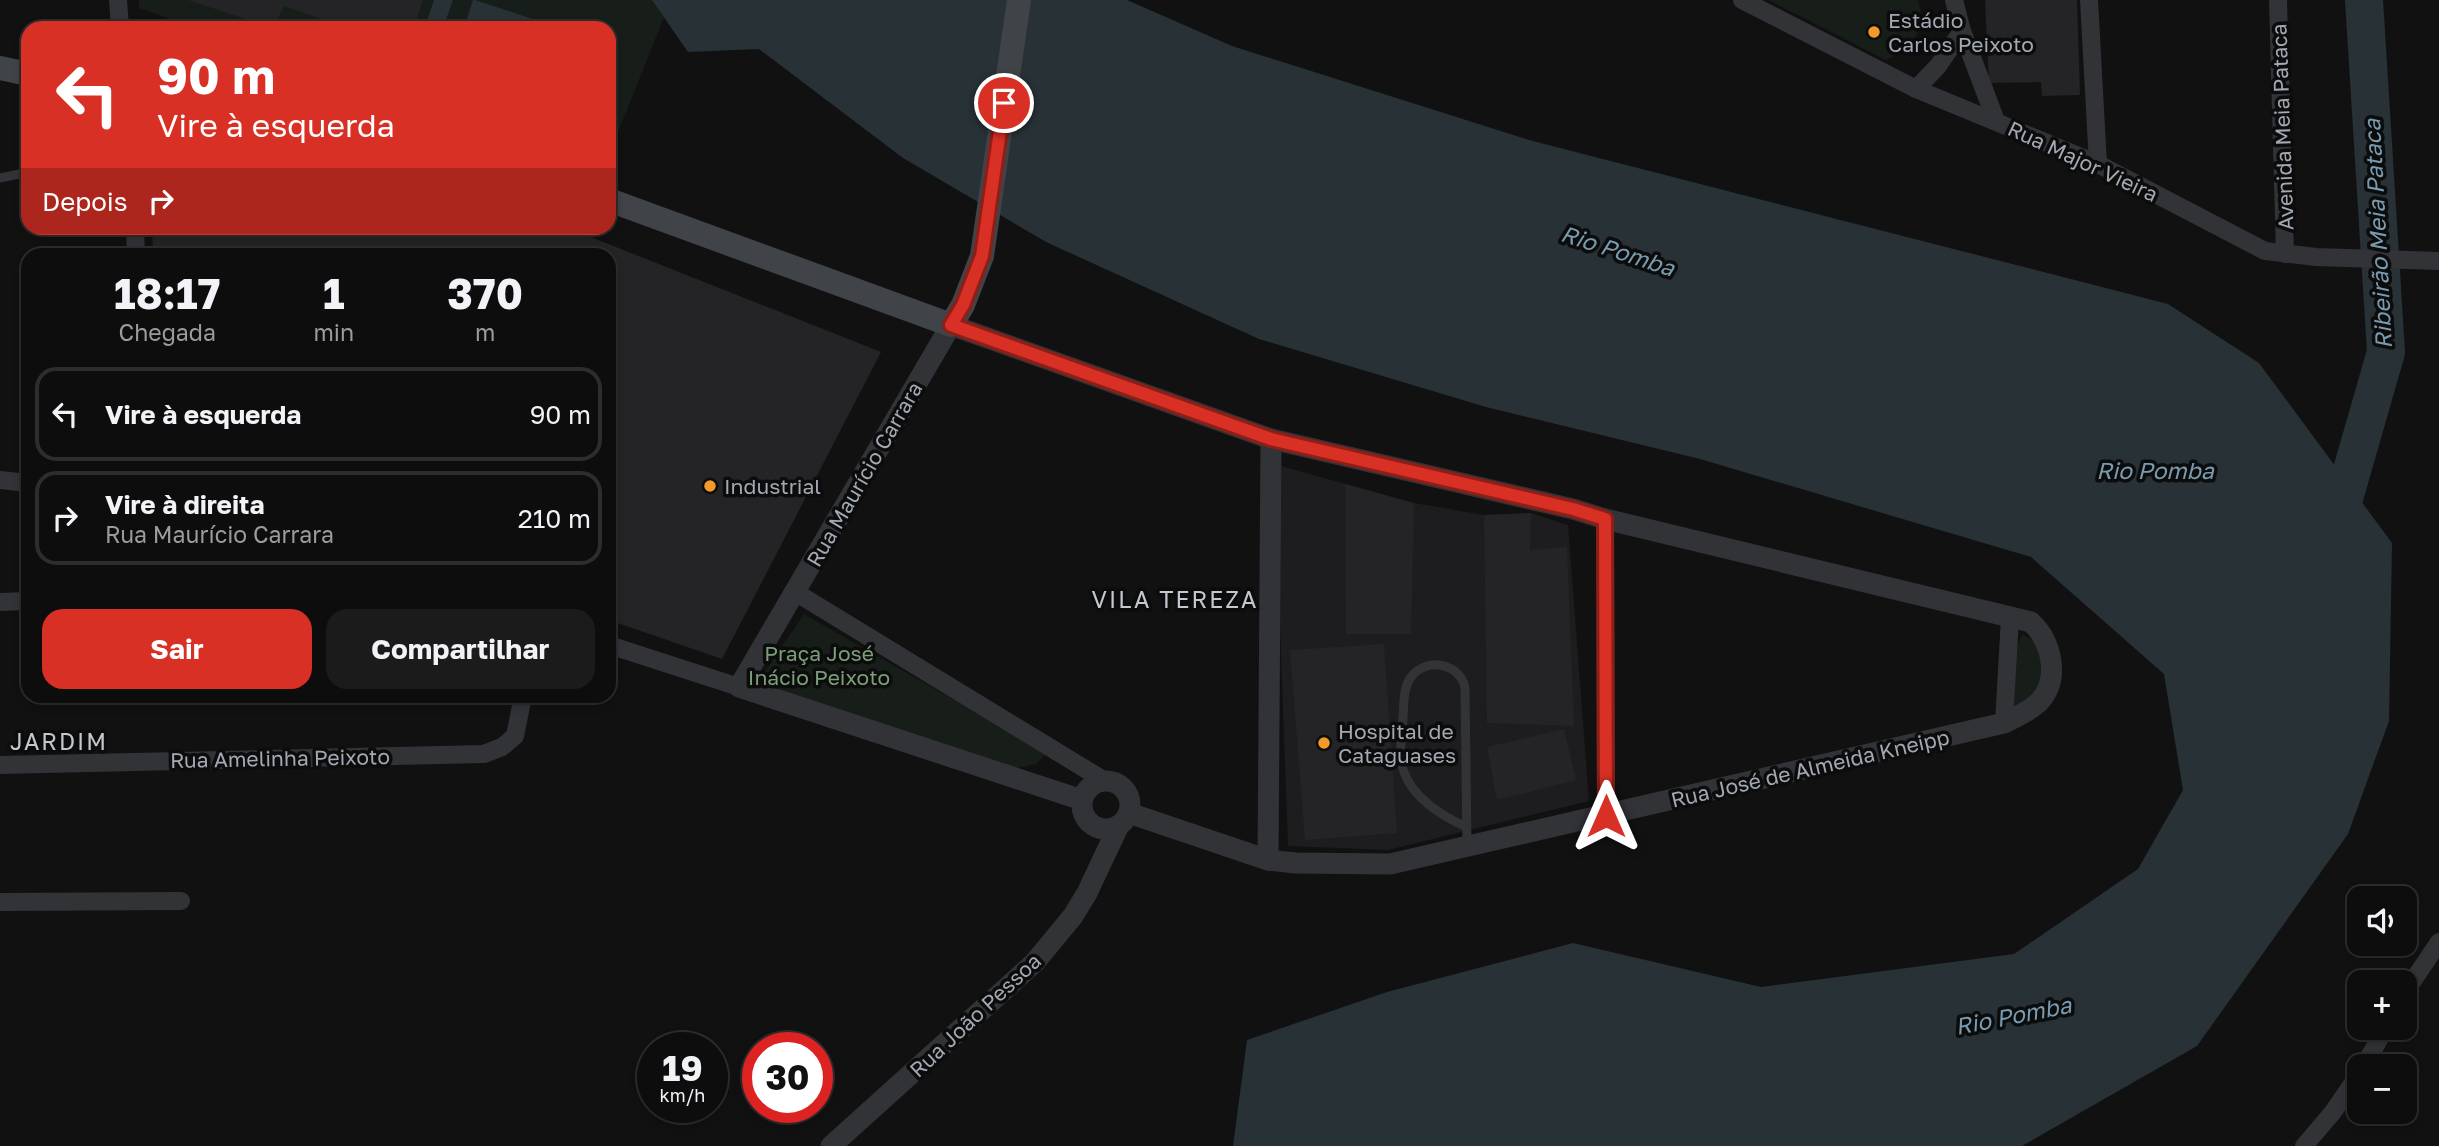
<!DOCTYPE html>
<html lang="pt">
<meta charset="utf-8">
<style>
:root{--surface:#0d0d0e;--page:#1b1b1c;--text:#f1f3f6;--muted:#9a9c9e;--line:#2d2d2e;--accent:#d93025}
body{margin:0;font-family:"Golos Text",sans-serif;background:var(--page);color:var(--text);height:100vh;display:flex;flex-direction:column;font-size:26px;white-space:nowrap}
*{box-sizing:border-box;margin:0}
p{font-size:23px;color:var(--muted)}
.icon{flex:none;width:38px;height:38px;fill:none;stroke:currentColor;stroke-width:2;stroke-linecap:round;stroke-linejoin:round}
.map{position:relative;flex:1;overflow:hidden}
.panel{position:absolute;left:21px;top:248px;width:595px;height:455px;display:flex;flex-direction:column;background:var(--surface);border-radius:21px;box-shadow:0 4px 10px #0003,0 0 0 2px var(--line)}
.panel>*{flex:none}
.hud{position:absolute;left:21px;top:21px;width:595px;height:214px;border-radius:21px;box-shadow:0 4px 10px #0003,0 0 0 2px var(--line);background:#d93025;color:#fff;overflow:hidden}
.fabs{position:absolute;left:2347px;top:886px;display:grid;gap:14px}
.fabs a{display:grid;place-items:center;width:70px;height:70px;border-radius:14px;background:var(--surface);box-shadow:0 4px 10px #0003,0 0 0 2px var(--line);font-size:35px}
.speed{position:absolute;left:637px;top:1032px;display:flex;gap:14px;font-size:35px;font-weight:700;text-align:center}
.speed>*{display:grid;place-content:center;width:91px;height:91px;border-radius:50%;background:var(--surface);box-shadow:0 4px 10px #0003,0 0 0 2px var(--line);line-height:1}
.speed small{font-size:18px;font-weight:400}
.speed .limit{border:10px solid #d22;background:#fff;color:#111}
.pin{position:absolute;display:grid;place-items:center;width:60px;height:60px;color:#fff;margin:-30px;border:4px solid #fff;border-radius:50%;box-shadow:0 2px 7px #0007}
.me{position:absolute;width:77px;margin:-38px;rotate:0deg;stroke-linejoin:round;filter:drop-shadow(0 0 5px #0008)}
.turn{display:flex;align-items:center;gap:24px;height:147px;padding:0 21px;font-size:32px}
.turn .icon{width:91px;height:91px;stroke-width:2.5}
.turn b{display:block;font-size:49px;line-height:60px}
.then{display:flex;align-items:center;height:66px;padding:0 21px;background:#0003;gap:14px;font-size:26px}
.eta{display:flex;justify-content:space-evenly;align-items:center;height:119px;text-align:center}
.eta b{font-size:42px;font-weight:700;line-height:49px}
.cta{display:flex;gap:14px;margin-top:auto;padding:14px 21px}
.cta a{flex:1;height:80px;border-radius:21px;background:var(--accent);color:#fff;font-size:28px;font-weight:700;line-height:80px;text-align:center}
.cta a+a{background:var(--page);color:var(--text)}
ul{padding:0;list-style:none}
li{display:flex;align-items:center;gap:21px;height:94px;margin:0 14px 10px;padding:0 7px;border:4px solid var(--line);border-radius:21px}
li div{flex:1}
li b{display:block;font-size:26px}
li em{font-style:normal}
.map>svg:first-child{display:block}
.built{fill:#1d1d1f}
.green{fill:#171d18}
.water{fill:#273136}
.lines{fill:none;stroke-linecap:round;stroke-linejoin:round}
.river{stroke:#273136;stroke-width:38}
.building{fill:#242427}
.service{stroke:#323337;stroke-width:9}
.minor{stroke:#323337;stroke-width:18}
.tertiary{stroke:#323337;stroke-width:21}
.secondary{stroke:#404347;stroke-width:24}
.route-casing{stroke:#8d1f18;stroke-width:18}
.route{stroke:#d93025;stroke-width:12}
.poi-dot{fill:#f39929;stroke:#0c0c0d;stroke-width:2.5}
.labels{text-anchor:middle;dominant-baseline:central;stroke-width:7;stroke-linejoin:round;paint-order:stroke}
.poi-label{font-size:21px;fill:#a2a9b3;stroke:#0c0c0d;text-anchor:start}
.street-label{font-size:21px;fill:#a2a9b3;stroke:#0c0c0d}
.park-label{font-size:21px;fill:#7a9f79;stroke:#0c0c0d}
.water-label{font-size:23px;font-style:italic;fill:#789baf;stroke:#0c0c0d}
.neighbourhood-label{font-size:23px;letter-spacing:2px;fill:#c3c8cf;stroke:#0c0c0d}
</style>
<div class="map">
<svg width="2439" height="1146" viewBox="0 0 2439 1146">
<rect width="100%" height="100%" fill="#111112"/>
<path class="built" d="M1274,464L1414,503L1484,515L1531,513L1568,525L1589,801L1388,850L1288,846Z"/>
<g class="green">
<path d="M139,0H652L664,17L609,155V28H196L139,8Z"/>
<path d="M1768,0H1918C1919,7 1923,17 1921,23C1917,43 1903,53 1886,60Z"/>
<path d="M804,614L1047,753L1036,764L1017,768L757,683Z"/>
<path d="M2022,634L2045,648L2037,699L2009,713L2015,652Z"/>
</g>
<g class="water">
<path d="M434,0H453L443,28L425,26Z"/>
<path d="M473,0H475L551,25L550,28H464Z"/>
<path d="M652,0H1127L1232,46L1529,140L2168,304L2259,363L2392,543L2389,721L2348,834L2197,1046L2022,1146H1233L1247,1040L1387,992L1573,943L1761,987L2014,954L2138,869L2183,790L2164,674L2031,557L1700,459L1486,407L1259,339L1046,242L903,158L759,49L688,52Z"/>
</g>
<g class="lines">
<path class="river" d="M2334,533L2386,352L2364,0"/>
</g>
<g class="building">
<path d="M188,0H423L414,28H348L284,6L273,28Z"/>
<path d="M1985,0H2077L2080,95L2042,96L2041,82L1989,83Z"/>
<path d="M152,228H568L881,352L722,659L609,620V256H153Z"/>
<path d="M1345,484L1414,503L1411,634H1346Z"/>
<path d="M1531,513L1530,550L1567,547L1574,726L1487,723L1484,515Z"/>
<path d="M1384,644L1397,833L1305,840L1290,650Z"/>
<path d="M1564,729L1576,780L1497,800L1487,747Z"/>
</g>
<g class="lines">
<g class="service">
<path d="M0,178L28,172"/>
<path d="M1467,827C1443,817 1413,798 1404,772C1398,755 1402,735 1403,718C1404,704 1403,688 1411,677C1427,656 1461,664 1465,688L1467,845"/>
</g>
<g class="minor">
<path d="M118,0L120,28"/>
<path d="M1742,0L1916,89L2098,164L2265,251L2316,257L2439,261"/>
<path d="M1954,0L1962,31L1996,121"/>
<path d="M2089,0L2098,164"/>
<path d="M2278,0L2285,254"/>
<path d="M1916,89L1938,66L1962,31"/>
<path d="M135,228L136,256"/>
<path d="M0,480L28,483"/>
<path d="M1605,519L1606,816"/>
<path d="M795,592L1105,781"/>
<path d="M0,602L28,601"/>
<path d="M609,645L739,687"/>
<path d="M2004,723L2010,618"/>
<path d="M0,765L484,754L502,747L515,736L523,696"/>
<path d="M0,902L181,901"/>
<path d="M2404,994L2439,942"/>
<path d="M2364,1066L2386,1027"/>
<path d="M2304,1146L2333,1112L2359,1074"/>
</g>
<g class="tertiary">
<circle cx="1106" cy="805" r="24"/>
<path d="M1082,800L739,687L951,325L1271,439L1573,509L1605,519L2031,622C2052,642 2061,680 2038,703C2028,712 2016,717 2004,723L1390,864L1296,863L1268,860L1129,813"/>
<path d="M1268,860L1271,439"/>
<path d="M831,1146L1035,962L1073,916L1087,893L1119,825"/>
</g>
<g class="secondary">
<path d="M0,68L28,74"/>
<path d="M609,200L951,325L963,305L982,256L1019,0"/>
</g>
</g>
<g class="lines">
<defs>
<path id="route" d="M1004,103L982,256L963,305L951,325L1271,439L1573,509L1605,519L1606,816"/>
</defs>
<use href="#route" class="route-casing"/>
<use href="#route" class="route"/>
</g>
<g class="poi-dot">
<circle cx="1874" cy="32" r="7"/>
<circle cx="710" cy="486" r="7"/>
<circle cx="1324" cy="743" r="7"/>
</g>
<g class="labels">
<g class="poi-label">
<text x="1888" y="20">Estádio<tspan x="1888" dy="24">Carlos Peixoto</tspan></text>
<text x="724" y="486">Industrial</text>
<text x="1338" y="731">Hospital de<tspan x="1338" dy="24">Cataguases</tspan></text>
</g>
<g class="street-label">
<text transform="translate(2282 127) rotate(-92)">Avenida Meia Pataca</text>
<text transform="translate(2083 161) rotate(25)">Rua Major Vieira</text>
<text transform="translate(864 474) rotate(-60)">Rua Maurício Carrara</text>
<text transform="translate(280 758) rotate(-1)">Rua Amelinha Peixoto</text>
<text transform="translate(1810 768) rotate(-13)">Rua José de Almeida Kneipp</text>
<text transform="translate(975 1015) rotate(-43)">Rua João Pessoa</text>
</g>
<g class="park-label">
<text x="819" y="653">Praça José<tspan x="819" dy="24">Inácio Peixoto</tspan></text>
</g>
<g class="water-label">
<text transform="translate(2377 234) rotate(-93)">Ribeirão Meia Pataca</text>
<text transform="translate(1618 250) rotate(18)">Rio Pomba</text>
<text x="2155" y="470">Rio Pomba</text>
<text transform="translate(2013 1015) rotate(-11)">Rio Pomba</text>
</g>
<g class="neighbourhood-label">
<text x="1175" y="599">VILA TEREZA</text>
<text x="59" y="741">JARDIM</text>
</g>
</g>
</svg>
<div class="fabs">
<a><svg class="icon" aria-label="sound" viewBox="0 0 24 24"><path d="M4 9h4l5-4v14l-5-4H4zM17 9q2 3 0 6"/></svg></a>
<a>+</a>
<a>−</a>
</div>
<div class="speed"><div>19<small>km/h</small></div><div class="limit">30</div></div>
<div class="pin" style="left:1004px;top:103px;background:#d93025"><svg class="icon" aria-label="arrive" viewBox="0 0 24 24"><path d="M6 21V4h12l-3 4 3 4H6"/></svg></div>
<svg class="me" style="left:1606px;top:816px" viewBox="-20 -20 40 40"><path d="M0-17L14 15 0 8-14 15z" fill="#d93025" stroke="#fff" stroke-width="4"/></svg>
<div class="hud">
<div class="turn"><svg class="icon" aria-label="left" viewBox="0 0 24 24"><path d="M17 20v-9H6M10 6l-5 5 5 5"/></svg><div><b>90 m</b>Vire à esquerda</div></div>
<div class="then">Depois<svg class="icon" aria-label="right" viewBox="0 0 24 24"><path d="M7 20v-9h11M14 6l5 5-5 5"/></svg></div>
</div>
<section class="panel">
<div class="eta">
<div><b>18:17</b><p>Chegada</p></div>
<div><b>1</b><p>min</p></div>
<div><b>370</b><p>m</p></div>
</div>
<ul>
<li><svg class="icon" aria-label="left" viewBox="0 0 24 24"><path d="M17 20v-9H6M10 6l-5 5 5 5"/></svg><div><b>Vire à esquerda</b></div><em>90 m</em></li>
<li><svg class="icon" aria-label="right" viewBox="0 0 24 24"><path d="M7 20v-9h11M14 6l5 5-5 5"/></svg><div><b>Vire à direita</b><p>Rua Maurício Carrara</p></div><em>210 m</em></li>
</ul>
<div class="cta"><a>Sair</a><a>Compartilhar</a></div>
</section>
</div>
